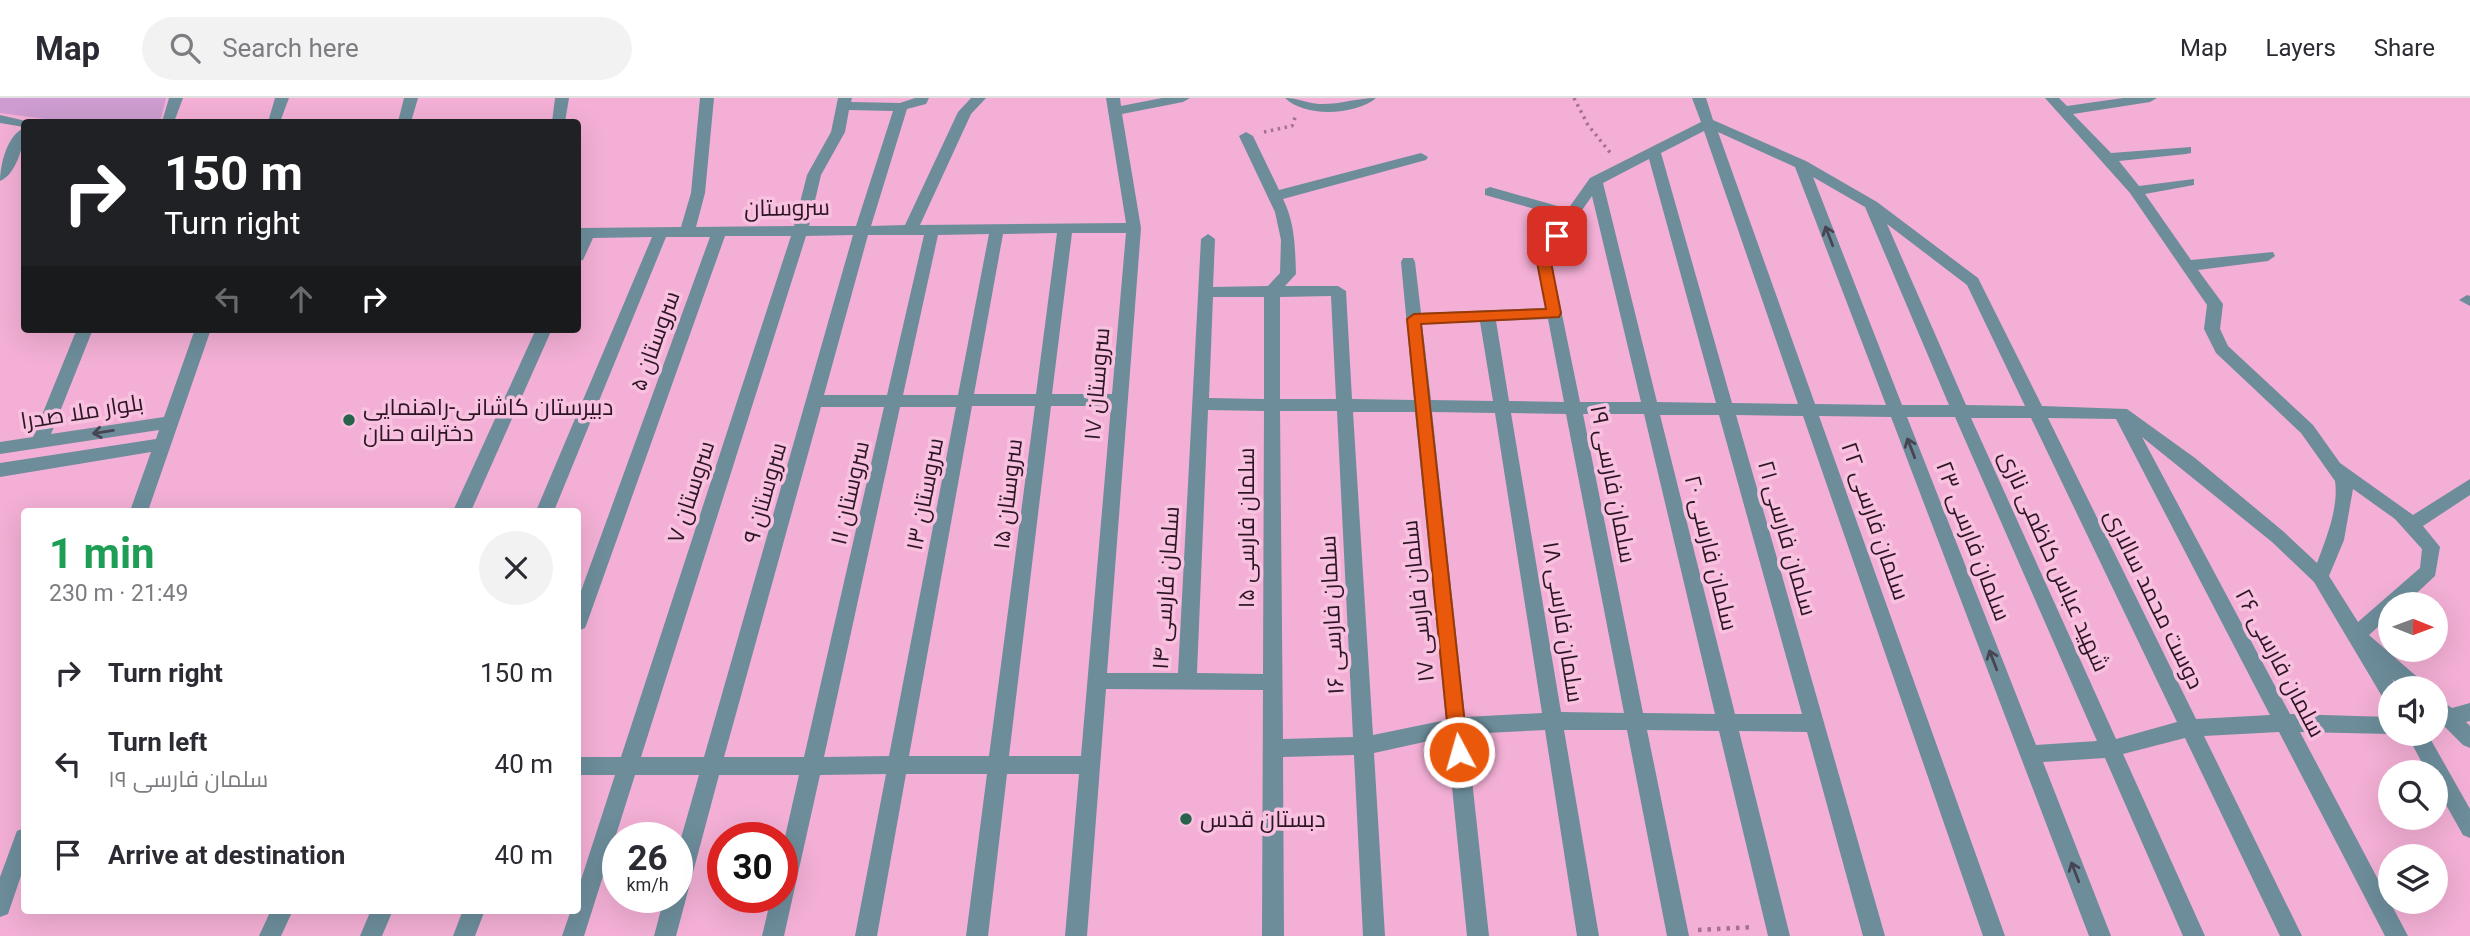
<!DOCTYPE html>
<meta charset="utf-8">
<style>
:root{--surface:#fff;--page:#f2f2f3;--text:#2b2b33;--muted:#7c7c81;--line:#e1e1e2}
body{margin:0;font-family:Roboto,Cairo,sans-serif;background:var(--page);color:var(--text);height:100vh;display:flex;flex-direction:column;font-size:26px;white-space:nowrap}
*{box-sizing:border-box;margin:0}
p{font-size:23px;color:var(--muted)}
.icon{flex:none;width:38px;height:38px;fill:none;stroke:currentColor;stroke-width:2;stroke-linecap:round;stroke-linejoin:round}
.map{position:relative;flex:1;overflow:hidden}
.panel{position:absolute;left:21px;top:410px;width:560px;height:406px;display:flex;flex-direction:column;background:var(--surface);border-radius:7px;box-shadow:0 7px 28px #0002}
.panel>*{flex:none}
.banner{position:absolute;left:21px;top:21px;width:560px;height:214px;border-radius:7px;box-shadow:0 7px 28px #0002;background:#202124;color:#fff;overflow:hidden}
.needle{width:46px;rotate:91deg}
.tools{position:absolute;left:2378px;top:494px;display:grid;gap:14px}
.tools a{display:grid;place-items:center;width:70px;height:70px;border-radius:50%;background:var(--surface);box-shadow:0 7px 28px #0002;font-size:35px}
.speed{position:absolute;left:602px;top:724px;display:flex;gap:14px;font-size:35px;font-weight:700;text-align:center}
.speed>*{display:grid;place-content:center;width:91px;height:91px;border-radius:50%;background:var(--surface);box-shadow:0 7px 28px #0002;line-height:1}
.speed small{font-size:18px;font-weight:400}
.speed .limit{border:10px solid #d22;background:#fff;color:#111}
.pin{position:absolute;display:grid;place-items:center;width:60px;height:60px;color:#fff;margin:-30px;border-radius:14px;box-shadow:0 4px 10px #0006}
.me{position:absolute;width:77px;margin:-38px;rotate:354deg;stroke-linejoin:round;filter:drop-shadow(0 0 5px #0008)}
.turn{display:flex;align-items:center;gap:24px;height:147px;padding:0 28px;font-size:32px}
.turn .icon{width:91px;height:91px;stroke-width:2.5}
.turn b{display:block;font-size:49px;line-height:60px}
.lanes{display:flex;align-items:center;height:66px;padding:0 28px;background:#0003;justify-content:center;gap:35px;direction:ltr}
.lanes .off{opacity:.35}
.round{display:grid;place-items:center;flex:none;width:74px;height:74px;border-radius:37px;background:var(--page)}
.headline{display:flex;align-items:center;justify-content:space-between;height:119px;padding:0 28px}
h1{font-size:42px;font-weight:700;line-height:52px;color:#1e9e55}
ul{padding:0;list-style:none}
li{display:flex;align-items:center;gap:21px;height:91px;padding:0 28px}
li div{flex:1}
li b{display:block;font-size:26px}
li em{font-style:normal}
header{display:flex;align-items:center;gap:42px;box-sizing:border-box;height:98px;padding:0 35px;background:var(--surface);border-bottom:2px solid var(--line)}
header strong{font-size:33px}
nav{display:flex;gap:38px;margin-inline-start:auto;font-size:24px}
.search{width:490px;height:63px;background:var(--page);display:flex;align-items:center;gap:18px;box-sizing:border-box;padding:0 24px;border-radius:38px;color:var(--muted);font-size:26px}
.map>svg:first-child{display:block}
.building{fill:#ce9cd0}
.lines{fill:none;stroke-linecap:round;stroke-linejoin:round}
.path-far1{stroke:#a4718e;stroke-width:3.5;stroke-dasharray:2.5 4.5;stroke-linecap:butt}
.path{stroke:#a4718e;stroke-width:4.5;stroke-dasharray:3.5 6;stroke-linecap:butt}
.minor{fill:#6d8d9b;fill-rule:evenodd}
.oneway{stroke:#474554}
.route{fill:#ea580c;stroke:#983908;stroke-width:2}
.poi-dot{fill:#28624b;stroke:#f8c1df;stroke-width:2.5}
.labels{text-anchor:middle;dominant-baseline:central;stroke-width:7;stroke-linejoin:round;paint-order:stroke}
.street-label{font-size:23px;fill:#2e1524;stroke:#f8c1df}
.poi-label{font-size:23px;fill:#2e1524;stroke:#f8c1df;text-anchor:start}
</style>
<header>
<strong>Map</strong>
<div class="search"><svg class="icon" aria-label="search" viewBox="0 0 24 24"><circle cx="10" cy="10" r="6"/><path d="M15 15l6 6"/></svg>Search here</div>
<nav><a>Map</a><a>Layers</a><a>Share</a></nav>
</header>
<div class="map">
<svg width="2470" height="838" viewBox="0 0 2470 838">
<rect width="100%" height="100%" fill="#f3afd5"/>
<path class="building" d="M0,0H166L160,24H68L8,16L0,15Z"/>
<g class="lines">
<g class="path-far1">
<path d="M1574,0L1588,27L1612,57"/>
<path d="M1264,34L1292,28L1296,17"/>
</g>
<path class="path" d="M1698,832L1755,829"/>
<g class="minor">
<path d="M169,0H183L174,24H162Z"/>
<path d="M275,0H289L280,24H268Z"/>
<path d="M404,0H418L411,24H398Z"/>
<path d="M555,0H569L565,24H552Z"/>
<path d="M700,0H714L705,95L696,129L794,128L807,77L831,34L838,0H852L851,4L900,5L915,0H929L926,6L907,11L871,128L905,127L958,14L971,0H986L971,16L920,127L1126,125L1106,0H1120L1121,8L1162,0H1190L1183,4L1122,16L1141,130L1107,575H1178L1201,141L1208,136L1215,141L1213,189L1268,188L1280,175L1281,142L1275,114L1239,38L1246,34L1253,38L1279,92L1421,55L1428,59L1426,62L1283,101C1295,125 1295,149 1296,176L1285,188H1338L1346,193L1352,301L1414,302L1401,164L1403,160H1413L1415,164L1421,215L1546,210L1536,158L1563,119L1485,97V91L1490,89L1568,111L1590,80L1701,24L1692,0H1706L1713,22L1806,63L1877,104L1978,180L2042,308L2127,311L2195,360L2284,434L2317,465C2326,441 2339,409 2335,383L2301,335L2216,255L2204,231L2207,207L2130,95L2045,0H2059L2067,8L2123,0H2157L2150,4L2073,16L2111,55L2191,49V55L2186,56L2119,63L2139,88L2194,81V87L2145,96L2191,162L2273,154L2275,158L2268,163L2198,172L2223,206L2220,231L2228,248L2313,327L2340,365L2413,417L2470,381V397L2423,428L2440,449L2435,478L2405,506H2390V518L2369,537L2423,584L2425,590H2402L2392,581L2398,590H2390V602L2383,600L2314,484L2272,444L2142,339L2290,616L2390,619V636L2300,634L2408,838H2385L2279,634L2204,638L2302,838H2280L2185,640L2123,656L2205,838H2183L2105,660L2043,664L2111,838H2089L1891,319L1819,318L2005,838H1983L1803,318L1736,317L1885,838H1863L1807,634L1739,633L1790,838H1768L1719,633L1647,632L1689,838H1667L1627,632H1564L1599,838H1577L1545,632L1467,636L1489,838H1467L1447,639L1374,655L1385,838H1363L1354,657L1283,659L1284,838H1262L1263,592L1106,591L1087,838H1065L1079,676H1007L988,838H966L987,676H906L877,838H855L886,676L820,677L784,838H762L771,800H782V752L799,677H719L676,838H654L664,800H677V754L699,677H635L584,838H562L571,812H578V791L615,677H578V659H621L791,138H725L587,525L585,530L578,533V501L710,139H666L554,413H536L652,139L593,140L583,162L578,163V130L681,129L691,95ZM849,12L893,13L856,128H809L821,77L845,34ZM1704,33L1798,306L1732,305L1661,55ZM1718,34L1795,69L1886,307L1815,306ZM1649,61L1716,305L1657,304L1603,85ZM1813,79L1865,109L1949,307H1902ZM1592,98L1641,304H1580L1550,158ZM1887,126L1967,187L2025,308L1966,307ZM1057,135L1036,296H974L1003,136ZM1072,135H1126L1112,296H1052ZM989,136L958,297H903L938,137ZM853,137L704,659H641L806,138ZM868,137H924L887,297H824ZM1331,198L1336,301H1280V199ZM1213,199H1264V301L1209,300ZM1548,221L1564,304L1509,303L1496,223ZM1480,224L1493,303L1431,302L1422,226ZM972,308H1035L989,658H909ZM1051,308H1111L1081,658H1009ZM821,309H884L804,659H724ZM900,309H956L889,658L824,659ZM1208,312L1264,313L1263,576L1197,575ZM1280,313H1337L1353,639L1283,641ZM1353,314H1415L1446,622L1373,637ZM1432,314L1495,315L1542,615L1465,619ZM1511,315L1566,316L1624,615L1561,614ZM1583,316H1644L1715,616L1643,615ZM1660,317H1719L1802,616H1735ZM1907,319H1955L2097,643L2036,647ZM1971,320H2031L2177,624L2116,641ZM2048,320L2116,321L2270,617L2196,621ZM2353,391L2395,421L2422,451L2420,470L2358,524L2329,478L2344,442Z"/>
<path d="M1285,0C1298,0 1307,5 1319,6C1338,7 1356,0 1376,0C1356,17 1305,20 1285,0Z"/>
<path d="M0,17L30,24H24V29L0,25Z"/>
<path d="M24,30C25,45 16,77 0,83C0,67 7,37 24,30Z"/>
<path d="M2467,197L2470,198V208L2459,202Z"/>
<path d="M77,231H93L51,336L164,319L195,231H211L148,413H130L151,354L0,379V365L156,341L159,332L0,356V344L33,339Z"/>
<path d="M536,231H552L471,413H453Z"/>
<path d="M2436,599L2452,610L2470,605V623L2466,624L2470,628V650L2463,647L2444,628L2436,629Z"/>
<path d="M2406,635H2427L2470,711V740L2463,737L2436,689V674H2427Z"/>
<path d="M24,730V769L8,816L0,819V779L17,733Z"/>
<path d="M271,812H293L281,838H259Z"/>
<path d="M371,812H393L382,838H360Z"/>
<path d="M463,812H485L475,838H453Z"/>
</g>
</g>
<defs><path id="oneway-shaft" d="M-6 0H5M1.5-3L5.5 0L1.5 3" fill="none" stroke-width="1.6" stroke-linecap="round" stroke-linejoin="round" transform="scale(1.75)"/></defs>
<g class="oneway">
<use href="#oneway-shaft" transform="translate(1829 138) rotate(-111)"/>
<use href="#oneway-shaft" transform="translate(103 334) rotate(171)"/>
<use href="#oneway-shaft" transform="translate(1911 350) rotate(-111)"/>
<use href="#oneway-shaft" transform="translate(1993 562) rotate(-111)"/>
<use href="#oneway-shaft" transform="translate(2075 774) rotate(-111)"/>
</g>
<path class="route" d="M1557,133L1564,138L1550,159L1561,215L1559,219L1421,226L1468,654L1465,660L1459,662L1452,660L1450,654L1407,221L1414,216L1546,211L1536,159L1553,135Z"/>
<g class="poi-dot">
<circle cx="349" cy="322" r="7"/>
<circle cx="1186" cy="721" r="7"/>
</g>
<g class="labels">
<g class="street-label">
<text transform="translate(787 110) rotate(-1)">سروستان</text>
<text transform="translate(655 243) rotate(-70)">سروستان ۵</text>
<text transform="translate(1097 286) rotate(-85)">سروستان ۱۷</text>
<text transform="translate(82 314) rotate(-9)">بلوار ملا صدرا</text>
<text transform="translate(1613 386) rotate(79)">سلمان فارسی ۱۹</text>
<text transform="translate(691 394) rotate(-72)">سروستان ۷</text>
<text transform="translate(765 395) rotate(-74)">سروستان ۹</text>
<text transform="translate(850 395) rotate(-77)">سروستان ۱۱</text>
<text transform="translate(925 396) rotate(-79)">سروستان ۱۳</text>
<text transform="translate(1008 396) rotate(-83)">سروستان ۱۵</text>
<text transform="translate(1875 423) rotate(71)">سلمان فارسی ۲۲</text>
<text transform="translate(1246 430) rotate(-90)">سلمان فارسی ۱۵</text>
<text transform="translate(1787 440) rotate(74)">سلمان فارسی ۲۱</text>
<text transform="translate(1973 443) rotate(69)">سلمان فارسی ۲۳</text>
<text transform="translate(1711 455) rotate(76)">سلمان فارسی ۲۰</text>
<text transform="translate(2054 463) rotate(66)">شهید عباس کاظمی نازی</text>
<text transform="translate(1166 490) rotate(-86)">سلمان فارسی ۱۴</text>
<text transform="translate(2154 501) rotate(64)">دوست محمد سالاری</text>
<text transform="translate(1418 503) rotate(-96)">سلمان فارسی ۱۷</text>
<text transform="translate(1332 517) rotate(-93)">سلمان فارسی ۱۶</text>
<text transform="translate(1563 524) rotate(81)">سلمان فارسی ۱۸</text>
<text transform="translate(2280 565) rotate(62)">سلمان فارسی ۲۶</text>
</g>
<g class="poi-label">
<text x="363" y="309">دبیرستان کاشانی-راهنمایی<tspan x="363" dy="26">دخترانه حنان</tspan></text>
<text x="1200" y="721">دبستان قدس</text>
</g>
</g>
</svg>
<div class="tools">
<a><svg class="needle" viewBox="-14 -14 28 28"><path d="M0-13l5 13h-10z" fill="#e53935"/><path d="M0 13l5-13h-10z" fill="#7c7c81"/></svg></a>
<a><svg class="icon" aria-label="sound" viewBox="0 0 24 24"><path d="M4 9h4l5-4v14l-5-4H4zM17 9q2 3 0 6"/></svg></a>
<a><svg class="icon" aria-label="search" viewBox="0 0 24 24"><circle cx="10" cy="10" r="6"/><path d="M15 15l6 6"/></svg></a>
<a><svg class="icon" aria-label="layers" viewBox="0 0 24 24"><path d="M12 4l9 5-9 5-9-5zM3 14l9 5 9-5"/></svg></a>
</div>
<div class="speed"><div>26<small>km/h</small></div><div class="limit">30</div></div>
<div class="pin" style="left:1557px;top:138px;background:#d93025"><svg class="icon" aria-label="arrive" viewBox="0 0 24 24"><path d="M6 21V4h12l-3 4 3 4H6"/></svg></div>
<svg class="me" style="left:1459px;top:654px" viewBox="-20 -20 40 40"><circle r="17" fill="#ea580c" stroke="#fff" stroke-width="3"/><path d="M0-11L8 9 0 5-8 9z" fill="#fff"/></svg>
<div class="banner">
<div class="turn"><svg class="icon" aria-label="right" viewBox="0 0 24 24"><path d="M7 20v-9h11M14 6l5 5-5 5"/></svg><div><b>150 m</b>Turn right</div></div>
<div class="lanes"><svg class="icon off" aria-label="left" viewBox="0 0 24 24"><path d="M17 20v-9H6M10 6l-5 5 5 5"/></svg><svg class="icon off" aria-label="ahead" viewBox="0 0 24 24"><path d="M12 20V5M6 11l6-6 6 6"/></svg><svg class="icon" aria-label="right" viewBox="0 0 24 24"><path d="M7 20v-9h11M14 6l5 5-5 5"/></svg></div>
</div>
<section class="panel">
<div class="headline"><div><h1>1 min</h1><p>230 m · 21:49</p></div><a class="round"><svg class="icon" aria-label="close" viewBox="0 0 24 24"><path d="M6 6l12 12M18 6L6 18"/></svg></a></div>
<ul>
<li><svg class="icon" aria-label="right" viewBox="0 0 24 24"><path d="M7 20v-9h11M14 6l5 5-5 5"/></svg><div><b>Turn right</b></div><em>150 m</em></li>
<li><svg class="icon" aria-label="left" viewBox="0 0 24 24"><path d="M17 20v-9H6M10 6l-5 5 5 5"/></svg><div><b>Turn left</b><p>سلمان فارسی ۱۹</p></div><em>40 m</em></li>
<li><svg class="icon" aria-label="arrive" viewBox="0 0 24 24"><path d="M6 21V4h12l-3 4 3 4H6"/></svg><div><b>Arrive at destination</b></div><em>40 m</em></li>
</ul>
</section>
</div>
